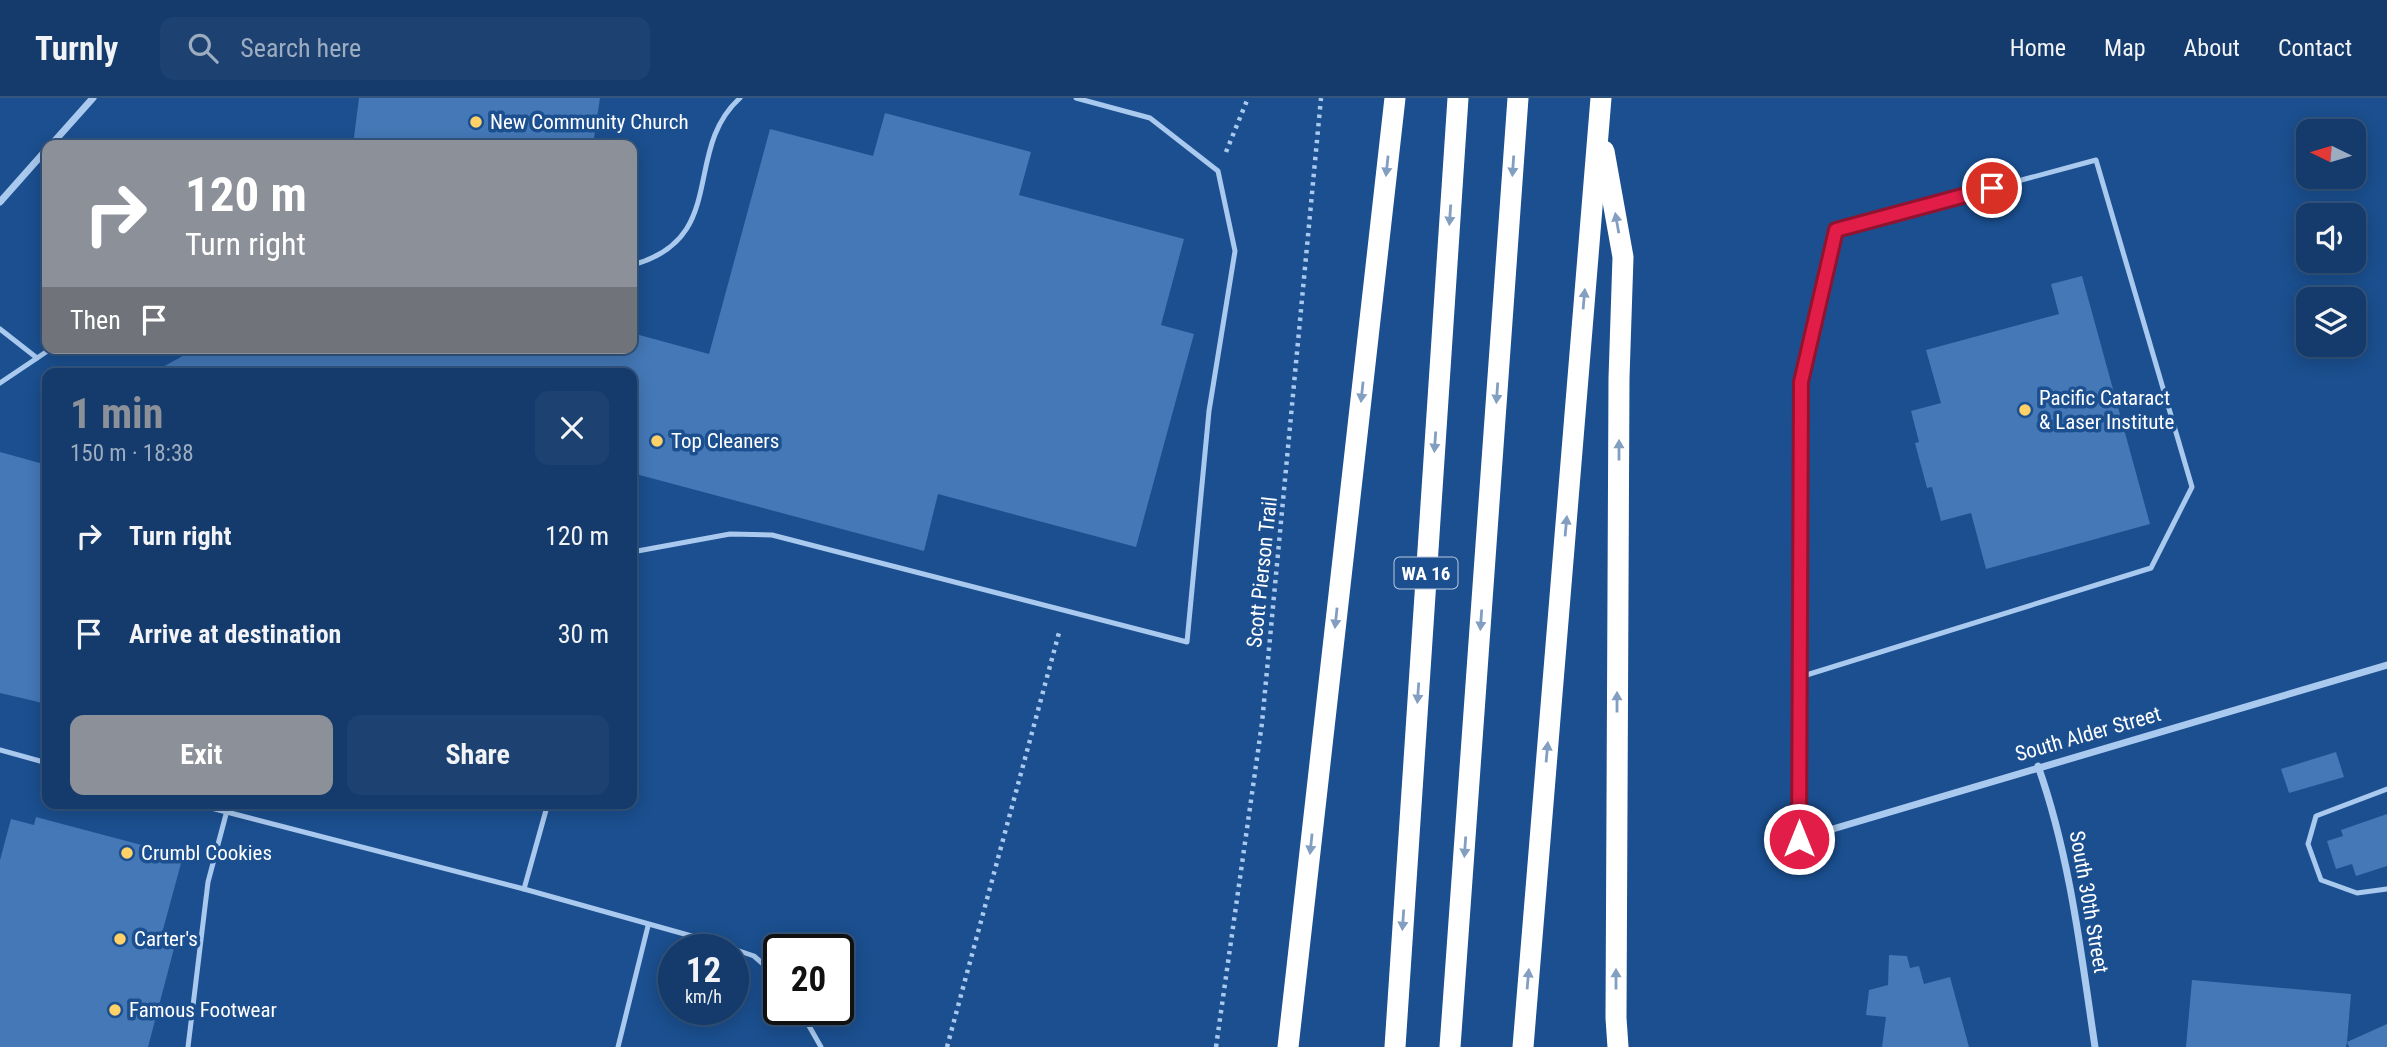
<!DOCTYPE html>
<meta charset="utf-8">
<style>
:root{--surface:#143b6b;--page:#1d4271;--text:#f1f3f6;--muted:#9dadc1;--line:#33557e;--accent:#8c9099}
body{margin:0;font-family:"Roboto Condensed",sans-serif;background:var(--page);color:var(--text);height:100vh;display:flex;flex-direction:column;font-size:26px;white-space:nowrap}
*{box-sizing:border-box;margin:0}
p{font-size:23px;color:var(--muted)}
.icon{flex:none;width:38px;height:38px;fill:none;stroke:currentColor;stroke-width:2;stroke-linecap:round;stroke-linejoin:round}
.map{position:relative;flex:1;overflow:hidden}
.side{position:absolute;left:42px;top:270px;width:595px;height:441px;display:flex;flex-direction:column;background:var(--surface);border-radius:14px;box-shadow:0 4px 18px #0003,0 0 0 2px var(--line)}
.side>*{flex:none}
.top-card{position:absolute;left:42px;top:42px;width:595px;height:214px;border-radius:14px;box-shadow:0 4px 18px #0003,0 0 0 2px var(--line);background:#8c9099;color:#fff;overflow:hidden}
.needle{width:46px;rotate:275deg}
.tools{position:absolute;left:2296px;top:21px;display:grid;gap:14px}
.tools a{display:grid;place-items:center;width:70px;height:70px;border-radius:14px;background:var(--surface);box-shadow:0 4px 18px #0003,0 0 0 2px var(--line);font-size:35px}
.speed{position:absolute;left:658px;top:836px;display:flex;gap:14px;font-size:35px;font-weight:700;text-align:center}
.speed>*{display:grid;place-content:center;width:91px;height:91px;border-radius:50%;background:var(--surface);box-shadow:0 4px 18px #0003,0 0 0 2px var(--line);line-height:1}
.speed small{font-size:18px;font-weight:400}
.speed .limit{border:4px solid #111;border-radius:10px;background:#fff;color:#111}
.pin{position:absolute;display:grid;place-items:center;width:60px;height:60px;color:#fff;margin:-30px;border:4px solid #fff;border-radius:50%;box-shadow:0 2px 7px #0007}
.me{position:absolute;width:77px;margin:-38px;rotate:0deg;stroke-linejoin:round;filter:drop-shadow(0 0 5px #0008)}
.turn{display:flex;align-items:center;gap:24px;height:147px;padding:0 28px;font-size:32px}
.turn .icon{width:91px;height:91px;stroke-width:2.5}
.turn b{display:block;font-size:49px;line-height:60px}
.then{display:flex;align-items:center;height:66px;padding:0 28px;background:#0003;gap:14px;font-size:26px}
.round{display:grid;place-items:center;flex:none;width:74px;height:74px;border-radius:14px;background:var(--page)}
.summary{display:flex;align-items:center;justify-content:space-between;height:119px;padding:0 28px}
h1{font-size:42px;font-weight:700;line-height:52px;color:var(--accent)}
.primary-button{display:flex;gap:14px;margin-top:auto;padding:14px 28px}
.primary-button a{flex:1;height:80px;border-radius:14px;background:var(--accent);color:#fff;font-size:28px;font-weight:700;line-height:80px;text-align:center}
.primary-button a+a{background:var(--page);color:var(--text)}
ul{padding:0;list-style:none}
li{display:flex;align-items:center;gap:21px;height:98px;padding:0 28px}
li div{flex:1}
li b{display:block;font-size:26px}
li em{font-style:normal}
header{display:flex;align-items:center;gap:42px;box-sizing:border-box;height:98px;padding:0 35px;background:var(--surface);border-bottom:2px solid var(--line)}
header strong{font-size:33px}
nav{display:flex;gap:38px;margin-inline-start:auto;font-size:24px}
.search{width:490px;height:63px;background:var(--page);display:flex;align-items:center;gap:18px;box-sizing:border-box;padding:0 24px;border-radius:14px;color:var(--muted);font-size:26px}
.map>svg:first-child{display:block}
.building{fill:#4478b7}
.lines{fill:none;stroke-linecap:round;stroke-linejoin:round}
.path{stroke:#a9c9ee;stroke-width:4.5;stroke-dasharray:3.5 5;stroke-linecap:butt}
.lane{stroke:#a9c9ee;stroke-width:5}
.street{stroke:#a9c9ee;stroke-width:7}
.highway{stroke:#fff;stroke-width:21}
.oneway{fill:#829ec1}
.route-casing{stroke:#92132f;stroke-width:18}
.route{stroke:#e11d48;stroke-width:12}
.poi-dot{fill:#ffd166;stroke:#1b4f8f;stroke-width:2.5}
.labels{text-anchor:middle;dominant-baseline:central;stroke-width:7;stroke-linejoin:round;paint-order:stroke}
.shield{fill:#1b4f8f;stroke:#bbcadd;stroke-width:2}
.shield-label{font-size:19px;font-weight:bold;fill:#fff}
.poi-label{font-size:21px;fill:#fff;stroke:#1b4f8f;text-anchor:start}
.street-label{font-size:21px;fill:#fff;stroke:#1b4f8f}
</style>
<header>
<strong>Turnly</strong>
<div class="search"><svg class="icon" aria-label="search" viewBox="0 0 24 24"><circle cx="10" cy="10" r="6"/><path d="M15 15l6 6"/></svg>Search here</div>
<nav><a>Home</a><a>Map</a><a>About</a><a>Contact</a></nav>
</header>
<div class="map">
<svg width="2387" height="949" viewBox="0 0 2387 949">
<rect width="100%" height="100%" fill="#1b4f8f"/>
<g class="building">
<path d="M359,0H600L593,47H353Z"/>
<path d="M885,15L1031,54L1019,97L1184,141L1161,227L1194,236L1136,449L938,396L924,453L632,375V275H152L197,250L434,253L435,250H558L567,253L568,250H632V235L709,256L770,31L873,58Z"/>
<path d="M2082,178L2150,426L1986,471L1971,415L1941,423L1932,389L1927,390L1915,345L1919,344L1911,313L1941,305L1926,252L2059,216L2051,186Z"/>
<path d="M0,354L47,367V606L0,595Z"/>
<path d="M2336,654L2344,679L2289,695L2281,671Z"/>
<path d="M2387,716V768L2356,778L2352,766L2336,771L2327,743L2343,738L2341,732Z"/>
<path d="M36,719L183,758L161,839L176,843L148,949H0V762L11,721L34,727Z"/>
<path d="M1889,857L1907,858L1910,870L1919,868L1924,886L1950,879L1969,949H1882L1886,919L1866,917L1869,892L1888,887Z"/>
<path d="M2192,882L2351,896L2347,944L2387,926V949H2349L2347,944L2346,949H2186Z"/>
</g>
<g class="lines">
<g class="path">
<path d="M1226,54L1248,0"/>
<path d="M947,949L1060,531"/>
<path d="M1216,949L1262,625L1321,0"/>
</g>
<g class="lane">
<path d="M632,167C730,141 681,53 740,0"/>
<path d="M0,231L37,260"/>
<path d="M0,285L52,250"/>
<path d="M632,454L730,436L772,437L1187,544L1209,313L1235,153L1218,73L1150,20L1076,0"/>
<path d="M0,652L47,665"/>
<path d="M2387,691L2316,718L2308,746L2321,782L2357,795L2387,791"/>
<path d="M192,705L524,791L713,844L754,858L779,880"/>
<path d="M1799,741L1801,284L1836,132L2096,62L2192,389L2151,470L1800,579"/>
<path d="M524,791L548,705"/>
<path d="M800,912L821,949"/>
<path d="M188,949L208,784L229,705"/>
<path d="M618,949L648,828"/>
</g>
<g class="street">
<path d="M51,47L93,0"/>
<path d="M0,104L47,51"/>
<path d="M2038,668C2070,758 2081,855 2095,949"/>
<path d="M1799,741L2387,567"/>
</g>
<g class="highway">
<path d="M1604,53L1623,159L1619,280L1616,920L1618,949"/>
<path d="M1288,949L1395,0"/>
<path d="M1395,949L1458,0"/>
<path d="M1450,949L1518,0"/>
<path d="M1523,949L1601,0"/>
</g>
</g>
<defs><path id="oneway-solid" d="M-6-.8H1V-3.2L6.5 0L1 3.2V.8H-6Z" transform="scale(1.75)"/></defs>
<g class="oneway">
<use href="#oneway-solid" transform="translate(1387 68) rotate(96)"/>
<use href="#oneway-solid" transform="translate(1513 68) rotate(94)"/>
<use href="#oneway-solid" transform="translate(1450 117) rotate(94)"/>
<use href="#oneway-solid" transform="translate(1617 125) rotate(-100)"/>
<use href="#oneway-solid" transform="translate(1584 201) rotate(-85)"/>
<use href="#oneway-solid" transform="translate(1362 294) rotate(96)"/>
<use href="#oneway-solid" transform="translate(1497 295) rotate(94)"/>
<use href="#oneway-solid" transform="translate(1435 344) rotate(94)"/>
<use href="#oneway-solid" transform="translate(1619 352) rotate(-90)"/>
<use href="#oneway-solid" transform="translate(1566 428) rotate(-85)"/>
<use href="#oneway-solid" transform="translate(1336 520) rotate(96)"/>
<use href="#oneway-solid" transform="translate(1481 522) rotate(94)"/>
<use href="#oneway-solid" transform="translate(1418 595) rotate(94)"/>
<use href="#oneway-solid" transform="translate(1617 604) rotate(-90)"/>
<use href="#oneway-solid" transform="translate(1547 654) rotate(-85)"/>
<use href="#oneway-solid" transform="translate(1311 746) rotate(96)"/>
<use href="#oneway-solid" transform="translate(1465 749) rotate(94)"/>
<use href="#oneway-solid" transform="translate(1403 822) rotate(94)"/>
<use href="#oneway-solid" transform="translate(1528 881) rotate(-85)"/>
<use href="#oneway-solid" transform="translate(1616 881) rotate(-90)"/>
</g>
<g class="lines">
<defs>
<path id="route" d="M1799,741L1801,284L1836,132L1992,90"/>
</defs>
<use href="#route" class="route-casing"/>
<use href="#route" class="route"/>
</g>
<g class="poi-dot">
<circle cx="476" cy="24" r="7"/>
<circle cx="2025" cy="312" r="7"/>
<circle cx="657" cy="343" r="7"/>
<circle cx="127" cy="755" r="7"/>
<circle cx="120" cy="841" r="7"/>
<circle cx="115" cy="912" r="7"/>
</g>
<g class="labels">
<rect class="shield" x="1394.5" y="459.5" width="63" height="31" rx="5"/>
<g class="shield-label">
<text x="1426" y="475">WA 16</text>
</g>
<g class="poi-label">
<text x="490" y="24">New Community Church</text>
<text x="2039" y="300">Pacific Cataract<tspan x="2039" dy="24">&amp; Laser Institute</tspan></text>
<text x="671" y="343">Top Cleaners</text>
<text x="141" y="755">Crumbl Cookies</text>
<text x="134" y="841">Carter's</text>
<text x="129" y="912">Famous Footwear</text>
</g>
<g class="street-label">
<text transform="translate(1262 474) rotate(-84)">Scott Pierson Trail</text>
<text transform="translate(2088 636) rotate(-16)">South Alder Street</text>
<text transform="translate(2089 804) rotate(80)">South 30th Street</text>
</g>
</g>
</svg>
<div class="tools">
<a><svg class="needle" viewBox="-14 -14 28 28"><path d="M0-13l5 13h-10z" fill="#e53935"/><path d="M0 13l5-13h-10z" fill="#9dadc1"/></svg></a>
<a><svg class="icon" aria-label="sound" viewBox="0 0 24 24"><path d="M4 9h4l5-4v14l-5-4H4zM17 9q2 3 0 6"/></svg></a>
<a><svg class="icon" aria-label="layers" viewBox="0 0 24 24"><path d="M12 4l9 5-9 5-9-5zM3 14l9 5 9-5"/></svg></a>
</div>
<div class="speed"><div>12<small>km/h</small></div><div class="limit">20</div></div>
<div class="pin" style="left:1992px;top:90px;background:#d93025"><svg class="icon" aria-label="arrive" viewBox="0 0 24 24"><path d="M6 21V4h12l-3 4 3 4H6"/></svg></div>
<svg class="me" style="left:1799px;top:741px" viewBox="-20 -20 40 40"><circle r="17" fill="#e11d48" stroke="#fff" stroke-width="3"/><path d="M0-11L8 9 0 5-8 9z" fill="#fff"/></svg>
<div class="top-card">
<div class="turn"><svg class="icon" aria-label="right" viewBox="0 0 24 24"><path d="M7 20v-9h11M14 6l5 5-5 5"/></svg><div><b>120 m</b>Turn right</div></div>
<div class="then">Then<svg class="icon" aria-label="arrive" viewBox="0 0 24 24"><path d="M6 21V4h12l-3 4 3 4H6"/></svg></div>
</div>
<section class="side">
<div class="summary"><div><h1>1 min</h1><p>150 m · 18:38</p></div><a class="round"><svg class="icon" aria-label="close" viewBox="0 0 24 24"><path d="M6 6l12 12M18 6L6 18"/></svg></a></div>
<ul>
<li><svg class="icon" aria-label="right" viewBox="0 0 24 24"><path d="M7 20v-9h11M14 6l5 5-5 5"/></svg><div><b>Turn right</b></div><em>120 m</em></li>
<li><svg class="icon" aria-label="arrive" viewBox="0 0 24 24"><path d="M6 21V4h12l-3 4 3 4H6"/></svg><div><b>Arrive at destination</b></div><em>30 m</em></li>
</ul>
<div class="primary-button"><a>Exit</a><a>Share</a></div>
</section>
</div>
